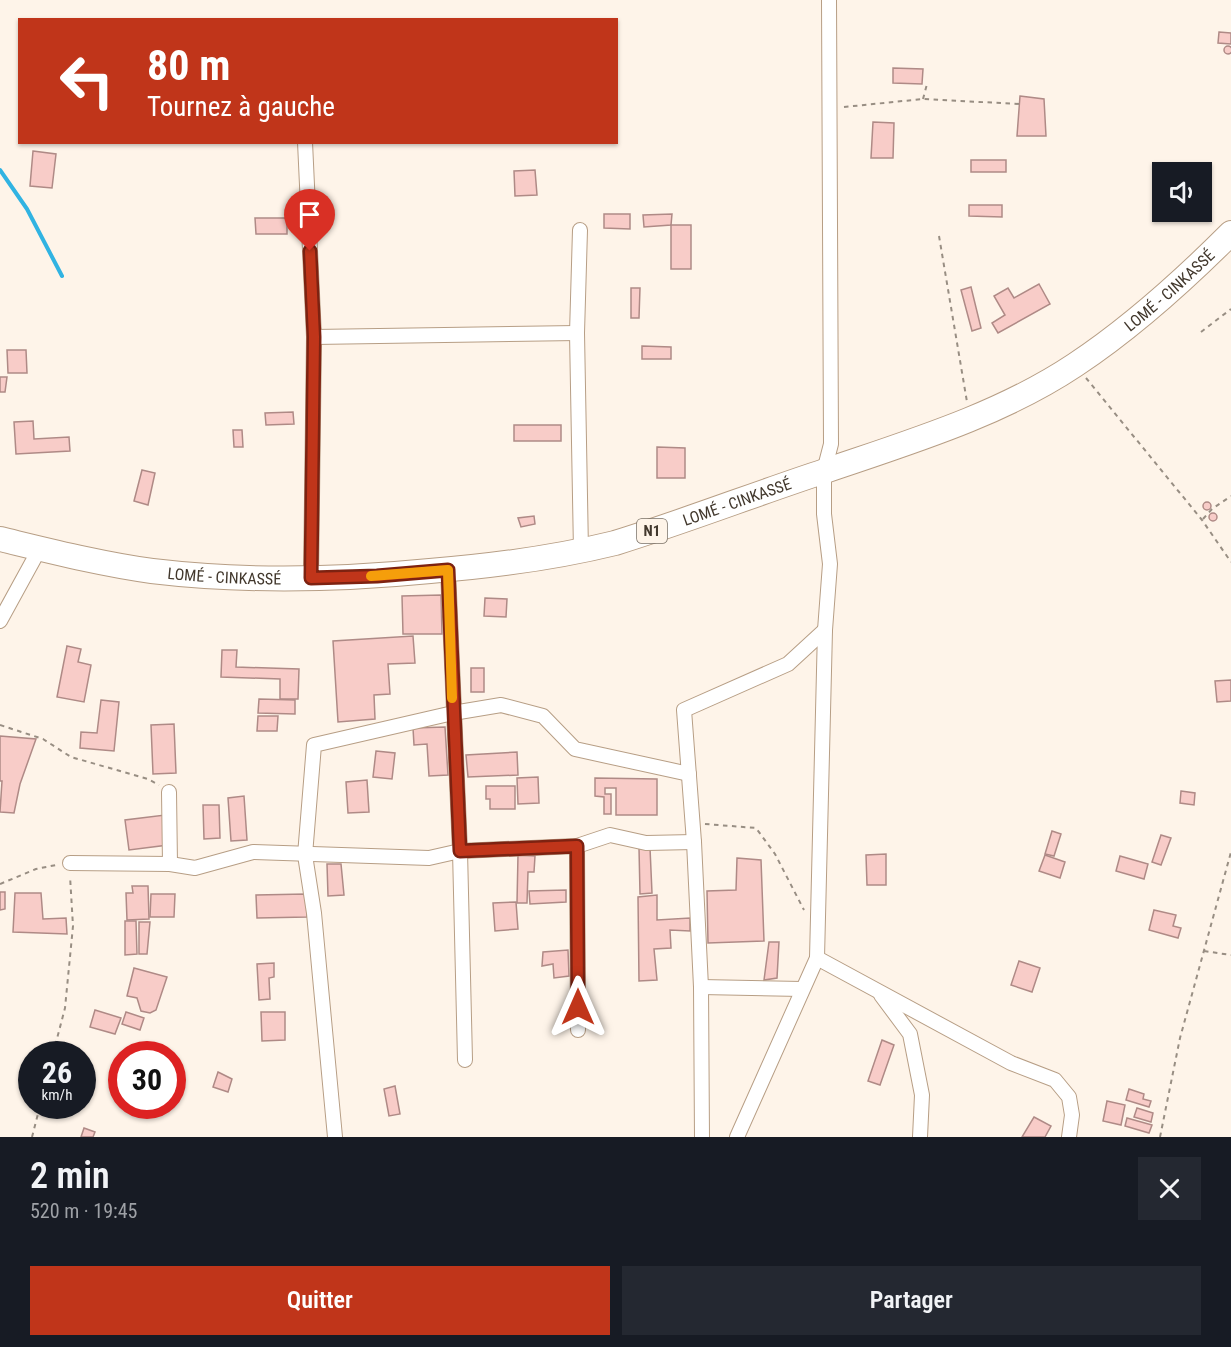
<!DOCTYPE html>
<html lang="fr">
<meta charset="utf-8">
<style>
:root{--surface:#171b24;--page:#242831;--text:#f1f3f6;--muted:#9ea1a6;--accent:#c0351a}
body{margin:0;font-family:"Roboto Condensed",sans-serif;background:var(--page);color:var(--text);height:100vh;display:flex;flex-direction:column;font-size:22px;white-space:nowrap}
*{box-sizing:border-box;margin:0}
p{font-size:20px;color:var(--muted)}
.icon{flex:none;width:33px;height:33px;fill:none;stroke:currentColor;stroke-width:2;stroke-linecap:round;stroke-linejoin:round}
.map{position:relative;height:1137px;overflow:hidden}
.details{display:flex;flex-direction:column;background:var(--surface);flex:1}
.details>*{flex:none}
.top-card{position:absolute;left:18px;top:18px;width:600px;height:126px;border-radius:0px;box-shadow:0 2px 4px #0004;background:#c0351a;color:#fff;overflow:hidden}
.fabs{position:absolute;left:1152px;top:162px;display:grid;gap:12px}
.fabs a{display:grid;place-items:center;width:60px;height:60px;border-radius:0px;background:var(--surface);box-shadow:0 2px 4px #0004;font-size:30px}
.speed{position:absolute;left:18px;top:1041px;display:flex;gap:12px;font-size:30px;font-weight:700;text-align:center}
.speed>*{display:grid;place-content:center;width:78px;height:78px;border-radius:50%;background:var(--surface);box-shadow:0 2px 4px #0004;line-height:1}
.speed small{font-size:15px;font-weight:400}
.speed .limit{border:9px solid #d22;background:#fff;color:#111}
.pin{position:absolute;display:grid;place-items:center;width:51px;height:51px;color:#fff;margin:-62px -26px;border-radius:50% 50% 50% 0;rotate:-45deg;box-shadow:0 0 6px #0007}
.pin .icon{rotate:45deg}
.me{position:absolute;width:66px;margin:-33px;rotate:0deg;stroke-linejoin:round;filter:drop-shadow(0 0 4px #0008)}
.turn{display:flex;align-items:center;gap:21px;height:126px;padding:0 30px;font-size:27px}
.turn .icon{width:78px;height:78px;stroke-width:2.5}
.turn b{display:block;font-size:42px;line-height:51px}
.round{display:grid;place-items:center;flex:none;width:63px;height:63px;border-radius:0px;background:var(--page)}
.summary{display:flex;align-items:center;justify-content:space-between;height:102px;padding:0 30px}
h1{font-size:36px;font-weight:600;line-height:45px}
.cta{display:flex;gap:12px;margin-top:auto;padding:12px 30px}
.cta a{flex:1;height:69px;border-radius:0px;background:var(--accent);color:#fff;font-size:24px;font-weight:600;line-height:69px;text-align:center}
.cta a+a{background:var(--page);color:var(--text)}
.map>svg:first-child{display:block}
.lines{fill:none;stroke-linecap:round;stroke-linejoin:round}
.stream{stroke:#31b3e2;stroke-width:4}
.building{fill:#f8ccc8;stroke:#af8a86;stroke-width:1.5}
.street-casing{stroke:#b79e85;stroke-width:16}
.highway-casing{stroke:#b79e85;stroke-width:26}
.path{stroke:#988e83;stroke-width:2;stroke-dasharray:4.5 4.5;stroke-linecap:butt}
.street{stroke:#fff;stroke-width:14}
.highway{stroke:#fff;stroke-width:24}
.route-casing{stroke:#7d2211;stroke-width:15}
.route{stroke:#c0351a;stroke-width:10}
.slow{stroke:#f59e0b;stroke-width:10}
.labels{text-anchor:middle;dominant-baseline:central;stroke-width:4.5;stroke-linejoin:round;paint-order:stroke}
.shield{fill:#fef4e9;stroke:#7a7065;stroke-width:1.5}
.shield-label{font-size:15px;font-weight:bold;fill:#42382d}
.street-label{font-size:16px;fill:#42382d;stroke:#fef4e9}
</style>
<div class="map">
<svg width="1231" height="1137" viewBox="0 0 1231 1137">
<rect width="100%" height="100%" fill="#fef4e9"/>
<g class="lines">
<path class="stream" d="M0,170L27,209L62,276"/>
</g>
<g class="building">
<path d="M1219,32L1231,33V44L1218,43Z"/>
<circle cx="1228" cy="50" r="4"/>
<path d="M893,68L923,69L922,84L893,83Z"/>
<path d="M1020,96L1044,99L1046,136H1017Z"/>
<path d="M873,122L894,123L893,158H871Z"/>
<path d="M33,151L56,154L52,188L30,186Z"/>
<rect x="971" y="160" width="35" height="12"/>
<path d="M535,170L537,195L515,196L514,171Z"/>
<path d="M969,205H1002V217L969,216Z"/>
<path d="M604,214H630V229L604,228Z"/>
<path d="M672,214L671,225L644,227L643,215Z"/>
<path d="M255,218H287V234H256Z"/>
<rect x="671" y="225" width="20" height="44"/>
<path d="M1039,284L1050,304L998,333L992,323L1005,315L994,296L1008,288L1014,298Z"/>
<path d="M971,287L981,328L972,331L961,290Z"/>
<path d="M631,288H640L639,318H631Z"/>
<path d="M642,346L671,347V359H642Z"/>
<path d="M7,350H26L27,373H8Z"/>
<path d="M0,377H7L5,392H0Z"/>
<path d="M293,412L294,424L266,425L265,413Z"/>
<path d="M33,421L34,439L69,437L70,451L16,454L14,422Z"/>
<rect x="514" y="425" width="47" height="16"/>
<path d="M233,430H242L243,447H234Z"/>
<path d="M657,447L685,448V478H657Z"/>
<path d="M142,470L155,473L148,505L134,501Z"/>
<circle cx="1207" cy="506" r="4"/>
<circle cx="1213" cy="517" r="4"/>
<path d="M534,516L535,524L521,527L518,518Z"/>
<path d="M441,595L442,634H403L402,596Z"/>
<path d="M485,598L507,599L506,617L484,616Z"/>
<path d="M413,636L415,663L388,664L390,694L374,695L375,719L338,722L333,641Z"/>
<path d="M67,646L81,649L78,662L91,665L84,702L57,697Z"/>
<path d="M222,650H237L236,667L299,669L298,699H280V679L221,677Z"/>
<rect x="471" y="668" width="13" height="24"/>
<path d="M1231,680V701L1217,702L1215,681Z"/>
<path d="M259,699L295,700V714L258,713Z"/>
<path d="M101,700L119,702L114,751L80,748L81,732L97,733Z"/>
<path d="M258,716H278L277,731H257Z"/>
<path d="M174,724L176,773L153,774L151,725Z"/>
<path d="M445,727L448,775L429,776L427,744L414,745L413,728Z"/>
<path d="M0,736L36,739L20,784L14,813L0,812L2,781H0Z"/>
<path d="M376,751L395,753L392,779L373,777Z"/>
<path d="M517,752L518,775L468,777L466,755Z"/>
<path d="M538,777L539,803L518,804L517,778Z"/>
<path d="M595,778L657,779V815H616V788H605V794H611V814H604V797L595,796Z"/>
<path d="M367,780L369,812L348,813L346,782Z"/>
<path d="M486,786H515V809H490V799H486Z"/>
<path d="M1181,791L1195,793L1194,805L1180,803Z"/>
<path d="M244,796L247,840L231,841L228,798Z"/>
<path d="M203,805H219L220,838L204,839Z"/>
<path d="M165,815L168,845L129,850L125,820Z"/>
<path d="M1052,831L1061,834L1054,856L1045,854Z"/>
<path d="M1161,835L1171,838L1161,865L1152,862Z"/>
<path d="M639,848H650L652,893L640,894Z"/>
<path d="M886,854V885H867L866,855Z"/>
<path d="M518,855L535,856L534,872H528L527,903H517Z"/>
<path d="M1045,855L1065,862L1060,878L1039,871Z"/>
<path d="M1120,856L1148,864L1144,879L1116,871Z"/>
<path d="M737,858L761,860L764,941L708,943L707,891L736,890Z"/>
<path d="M327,864H341L344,895L328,896Z"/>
<path d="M132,886H148L149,919L127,920L126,893H133Z"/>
<path d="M566,890V902L530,904L529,891Z"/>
<path d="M0,892H5V909L0,910Z"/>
<path d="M15,893H41L43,919L66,918L67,934L13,932Z"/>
<path d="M151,894H175L174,917H150Z"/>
<path d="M306,894L307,917L257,918L256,895Z"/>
<path d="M657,895V920L690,918V931L670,930L671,948L654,949L657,980L639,981L638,897Z"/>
<path d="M516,902L518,929L495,931L493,903Z"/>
<path d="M1154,910L1176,915L1173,926L1181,928L1178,938L1149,930Z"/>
<path d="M125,921H136L137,954L125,955Z"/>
<path d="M139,922H150L147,954H139Z"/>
<path d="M769,942H779L777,978L764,980Z"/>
<path d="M568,950L569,976L554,978L553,964L542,966L543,952Z"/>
<path d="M1019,961L1040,968L1032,992L1011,985Z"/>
<path d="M274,963V977L269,978L270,999L259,1000L257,964Z"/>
<path d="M134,968L167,977L156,1010L150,1013L141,1011L137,998L127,996Z"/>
<path d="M95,1010L121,1018L115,1034L90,1027Z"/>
<path d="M126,1012L144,1018L140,1030L122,1024Z"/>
<path d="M261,1012H285V1040L262,1041Z"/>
<path d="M882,1040L894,1045L880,1085L868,1081Z"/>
<path d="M218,1072L232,1079L228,1092L213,1087Z"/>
<path d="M395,1086L400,1114L389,1116L384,1089Z"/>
<path d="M1129,1089L1144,1094L1143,1099L1151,1101L1149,1107L1126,1100Z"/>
<path d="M1107,1101L1125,1105L1121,1125L1103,1121Z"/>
<path d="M1137,1108L1153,1113L1151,1122L1134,1117Z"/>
<path d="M1034,1117L1051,1126L1045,1137H1022Z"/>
<path d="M1127,1118L1152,1125L1149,1133L1125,1126Z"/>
<path d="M84,1128L95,1132L93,1137H81Z"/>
</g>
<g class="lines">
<defs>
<g id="street">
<path d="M305,142L314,337L577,333"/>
<path d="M580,230L577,333L581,551"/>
<path d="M448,570L460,851L465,1060"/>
<path d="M311,578L314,337"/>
<path d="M0,621L40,548"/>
<path d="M169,792L170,864"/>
<path d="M577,846L578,1030"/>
<path d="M70,863L170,864L195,868L253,852L429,858L460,851L577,846L610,835L646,843L694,842"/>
<path d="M817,958L1011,1063L1055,1080L1069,1097L1072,1115L1069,1137"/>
<path d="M701,987L802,989"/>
<path d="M881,995L910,1034L922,1095L920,1137"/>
<path d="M335,1137L314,913L305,855L314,745L453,713L501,705L543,716L575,749L689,774"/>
<path d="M702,1137L701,987L694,842L684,710L788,664L825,630"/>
<path d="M737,1137L817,958L825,630L830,564L824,514V471L831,444L829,0"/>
</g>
<g id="highway">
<path id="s1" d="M0,539C50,551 101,564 152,571C244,582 338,580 430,571C492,566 554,558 615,543C686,521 755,494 825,471C910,442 1000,415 1075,365C1131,328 1184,280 1231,233"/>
</g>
</defs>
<use href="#street" class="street-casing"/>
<use href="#highway" class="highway-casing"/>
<g class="path">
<path d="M923,99L927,84"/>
<path d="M844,107L923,99L1019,104"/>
<path d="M939,236L967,402"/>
<path d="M1201,332L1231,309"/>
<path d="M1086,378L1202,520L1231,562"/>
<path d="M1203,519L1212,509L1231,496"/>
<path d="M0,725L43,739L71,757L148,779L159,785"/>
<path d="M705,824L756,828L775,854L804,910"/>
<path d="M0,884L36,869L56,865"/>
<path d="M1204,951L1231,955"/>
<path d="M53,1054L65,1008L73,926L70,876"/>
<path d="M32,1137L40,1106"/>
<path d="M1160,1137L1180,1038L1231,852"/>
</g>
<use href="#street" class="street"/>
<use href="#highway" class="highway"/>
</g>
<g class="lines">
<defs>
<path id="route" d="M310,251L314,337L311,578L377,576L448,570L460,851L577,846L578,1007"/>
</defs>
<use href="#route" class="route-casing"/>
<use href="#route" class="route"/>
<path class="slow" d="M371,576L448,570L452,698"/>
</g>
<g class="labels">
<rect class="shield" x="637" y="519" width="30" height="24" rx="4.5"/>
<g class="shield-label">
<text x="652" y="531">N1</text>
</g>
<g class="street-label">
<text stroke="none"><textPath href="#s1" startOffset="1236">LOMÉ - CINKASSÉ</textPath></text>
<text stroke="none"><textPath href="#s1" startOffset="750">LOMÉ - CINKASSÉ</textPath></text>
<text stroke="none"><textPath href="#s1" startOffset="228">LOMÉ - CINKASSÉ</textPath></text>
</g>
</g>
</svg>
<div class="fabs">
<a><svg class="icon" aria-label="sound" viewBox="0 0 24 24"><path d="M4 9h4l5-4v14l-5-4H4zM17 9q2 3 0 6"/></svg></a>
</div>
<div class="speed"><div>26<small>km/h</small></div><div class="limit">30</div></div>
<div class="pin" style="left:310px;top:251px;background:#d93025"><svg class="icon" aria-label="arrive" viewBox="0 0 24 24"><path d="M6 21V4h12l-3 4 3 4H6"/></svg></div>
<svg class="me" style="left:578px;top:1007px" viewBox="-20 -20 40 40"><path d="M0-17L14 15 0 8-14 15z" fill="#c0351a" stroke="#fff" stroke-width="4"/></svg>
<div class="top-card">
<div class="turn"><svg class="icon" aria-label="left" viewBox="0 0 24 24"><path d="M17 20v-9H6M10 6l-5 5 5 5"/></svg><div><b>80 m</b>Tournez à gauche</div></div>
</div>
</div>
<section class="details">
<div class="summary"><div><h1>2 min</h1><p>520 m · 19:45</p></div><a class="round"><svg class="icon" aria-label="close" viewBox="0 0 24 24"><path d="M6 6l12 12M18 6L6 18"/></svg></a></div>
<div class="cta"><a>Quitter</a><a>Partager</a></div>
</section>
